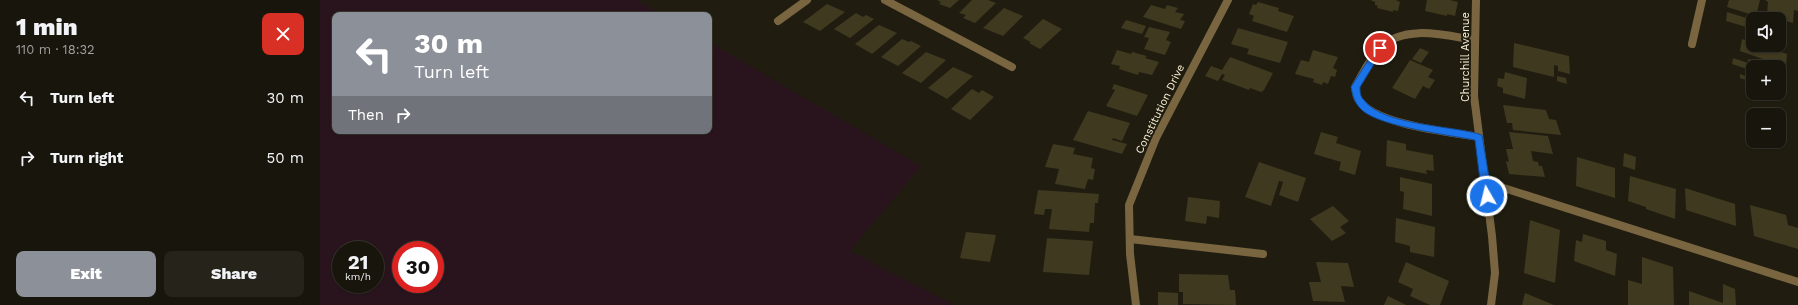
<!DOCTYPE html>
<meta charset="utf-8">
<style>
:root{--surface:#18160c;--page:#25231a;--text:#f1f3f6;--muted:#9f9f9d;--line:#36352d;--accent:#8c9099}
body{margin:0;font-family:"Work Sans",sans-serif;background:var(--page);color:var(--text);height:100vh;display:flex;flex-direction:column;font-size:15px;white-space:nowrap}
*{box-sizing:border-box;margin:0}
p{font-size:13px;color:var(--muted)}
.icon{flex:none;width:22px;height:22px;fill:none;stroke:currentColor;stroke-width:2;stroke-linecap:round;stroke-linejoin:round}
.map{position:relative;flex:1;overflow:hidden}
.sheet{display:flex;flex-direction:column;background:var(--surface);width:320px}
.sheet>*{flex:none}
.top-card{position:absolute;left:12px;top:12px;width:380px;height:122px;border-radius:8px;box-shadow:0 1px 3px #0004,0 0 0 1px var(--line);background:#8c9099;color:#fff;overflow:hidden}
.fabs{position:absolute;left:1426px;top:12px;display:grid;gap:8px}
.fabs a{display:grid;place-items:center;width:40px;height:40px;border-radius:8px;background:var(--surface);box-shadow:0 1px 3px #0004,0 0 0 1px var(--line);font-size:20px}
.speed{position:absolute;left:12px;top:241px;display:flex;gap:8px;font-size:20px;font-weight:700;text-align:center}
.speed>*{display:grid;place-content:center;width:52px;height:52px;border-radius:50%;background:var(--surface);box-shadow:0 1px 3px #0004,0 0 0 1px var(--line);line-height:1}
.speed small{font-size:10px;font-weight:400}
.speed .limit{border:6px solid #d22;background:#fff;color:#111}
.pin{position:absolute;display:grid;place-items:center;width:34px;height:34px;color:#fff;margin:-17px;border:2px solid #fff;border-radius:50%;box-shadow:0 1px 4px #0007}
.me{position:absolute;width:44px;margin:-22px;rotate:352deg;stroke-linejoin:round;filter:drop-shadow(0 0 3px #0008)}
.turn{display:flex;align-items:center;gap:14px;height:84px;padding:0 16px;font-size:18px}
.turn .icon{width:52px;height:52px;stroke-width:2.5}
.turn b{display:block;font-size:28px;line-height:34px}
.then{display:flex;align-items:center;height:38px;padding:0 16px;background:#0003;gap:8px;font-size:15px}
.round{display:grid;place-items:center;flex:none;width:42px;height:42px;border-radius:8px;background:var(--page)}
.overview{display:flex;align-items:center;justify-content:space-between;height:68px;padding:0 16px}
h1{font-size:24px;font-weight:800;line-height:30px}
.primary-button{display:flex;gap:8px;margin-top:auto;padding:8px 16px}
.primary-button a{flex:1;height:46px;border-radius:8px;background:var(--accent);color:#fff;font-size:16px;font-weight:800;line-height:46px;text-align:center}
.primary-button a+a{background:var(--page);color:var(--text)}
ul{padding:0;list-style:none}
li{display:flex;align-items:center;gap:12px;height:60px;padding:0 16px}
li div{flex:1}
li b{display:block;font-size:15px}
li em{font-style:normal}
main{display:flex;flex:1;min-height:0}
.map>svg:first-child{display:block}
.green{fill:#29141d;fill-rule:evenodd}
.building{fill:#3e391f}
.lines{fill:none;stroke-linecap:round;stroke-linejoin:round}
.minor{stroke:#796641;stroke-width:8}
.route{fill:#1a73e8;stroke:#114b97}
.labels{text-anchor:middle;dominant-baseline:central;stroke-width:4;stroke-linejoin:round;paint-order:stroke}
.street-label{font-size:11px;fill:#f9f0d5;stroke:#201d10}
</style>
<main>
<section class="sheet">
<div class="overview"><div><h1>1 min</h1><p>110 m · 18:32</p></div><a class="round" style="background:#d93025;color:#fff"><svg class="icon" aria-label="close" viewBox="0 0 24 24"><path d="M6 6l12 12M18 6L6 18"/></svg></a></div>
<ul>
<li><svg class="icon" aria-label="left" viewBox="0 0 24 24"><path d="M17 20v-9H6M10 6l-5 5 5 5"/></svg><div><b>Turn left</b></div><em>30 m</em></li>
<li><svg class="icon" aria-label="right" viewBox="0 0 24 24"><path d="M7 20v-9h11M14 6l5 5-5 5"/></svg><div><b>Turn right</b></div><em>50 m</em></li>
</ul>
<div class="primary-button"><a>Exit</a><a>Share</a></div>
</section>
<div class="map">
<svg width="1478" height="305" viewBox="0 0 1478 305">
<rect width="100%" height="100%" fill="#201d10"/>
<path class="green" d="M0,0H317L343,15H15V131H389V42L601,166L530,251L634,305H0ZM21,250H55V284H21ZM81,250H115V284H81Z"/>
<g class="building">
<path d="M617,0H639L630,8L619,4L621,2Z"/>
<path d="M652,0H668L676,3L655,23L643,18L646,15L639,13Z"/>
<path d="M1050,0H1076L1080,2L1078,11L1073,10V12L1057,8L1058,6L1055,5V2Z"/>
<path d="M1107,0H1130L1138,2L1135,16L1127,14V16L1105,11Z"/>
<path d="M1409,0H1440L1436,16L1407,7Z"/>
<path d="M1445,0H1478V11L1474,10L1473,23L1447,15L1448,2Z"/>
<path d="M938,2L959,8L958,11L974,16L967,32L932,21L934,16L929,14L933,4L936,5Z"/>
<path d="M507,4L525,12L500,31L483,22Z"/>
<path d="M831,5L845,9L847,5L858,8L855,12L864,14L860,20L865,21L861,29L823,17Z"/>
<path d="M684,8L703,16L683,36L663,28Z"/>
<path d="M1407,12L1433,20V29L1406,21Z"/>
<path d="M536,13L543,17L546,15L554,19L530,38L514,29Z"/>
<path d="M723,19L742,29L720,49L709,43L711,42L703,38Z"/>
<path d="M806,20L826,26L822,34L801,28Z"/>
<path d="M559,25L577,33L552,54L535,44Z"/>
<path d="M829,27L850,32L846,40L851,42L845,55L824,49L829,38L824,37Z"/>
<path d="M918,28L968,42L960,63L927,54L929,49L911,44Z"/>
<path d="M582,39L589,42L591,41L601,46L578,66L561,57Z"/>
<path d="M1422,39L1433,43V45H1439L1467,54L1466,67L1420,51Z"/>
<path d="M1194,43L1249,56L1250,74L1238,71V66L1234,65V77L1193,67Z"/>
<path d="M1100,48L1109,52L1101,63L1092,59Z"/>
<path d="M797,50L811,54L812,52L827,56L825,58L839,62L832,75L819,72L818,75L799,69L800,66L791,64Z"/>
<path d="M993,50L1018,57L1013,68L1017,70L1015,77L1011,76L1008,84L1003,82L1002,85L993,82L994,79L975,74L981,60L989,62Z"/>
<path d="M606,52L626,60L601,83L582,73Z"/>
<path d="M910,57L953,73L944,90L941,92L930,88L929,90L902,80L905,75L902,74L898,81L885,76L891,66L902,70Z"/>
<path d="M1413,58L1428,63V59L1436,61L1435,64L1442,67H1433L1432,82L1420,78V74L1425,76L1427,69L1412,64Z"/>
<path d="M1090,60L1113,70L1108,77L1115,80L1109,89L1103,86L1095,99L1072,88Z"/>
<path d="M633,67L653,76L627,99L608,88Z"/>
<path d="M1185,72L1207,78L1205,99L1183,93V88L1177,86L1178,78L1184,79Z"/>
<path d="M1237,76L1246,78L1247,84L1237,81Z"/>
<path d="M794,84L828,95L817,116L786,106L795,90L792,89Z"/>
<path d="M652,89L659,93L662,90L674,97L650,120L631,109Z"/>
<path d="M1183,105L1226,110L1229,119L1236,120L1241,135L1193,130L1192,123H1187Z"/>
<path d="M768,111L810,123L802,141L793,138L792,140L807,144L802,154L753,140Z"/>
<path d="M1001,132L1018,137L1016,143L1041,151L1035,175L1019,170L1021,162L994,154Z"/>
<path d="M1189,132L1228,136L1233,154L1211,151L1213,161L1218,162L1219,166H1222L1225,177L1189,174L1186,161L1189,162L1186,149H1193Z"/>
<path d="M1067,140L1086,144V150L1113,155L1114,171L1106,170L1107,174L1066,166Z"/>
<path d="M733,144L755,148L753,154L773,158L771,168L775,169L773,180L768,179L765,189L735,184L739,169L725,167Z"/>
<path d="M1304,153L1316,157L1315,170L1303,166Z"/>
<path d="M1257,157L1295,168V198L1256,186Z"/>
<path d="M939,162L986,178L978,202L959,195L963,182L959,181L951,206L925,197Z"/>
<path d="M1310,176L1356,189L1355,219L1326,209V207L1308,201Z"/>
<path d="M1080,177L1112,184V216L1083,209L1084,192L1080,191Z"/>
<path d="M1365,188L1415,204L1416,226L1366,210Z"/>
<path d="M718,190L779,194L778,203H775L774,223H770L769,232L729,229L732,209H725L724,215L714,214Z"/>
<path d="M868,197L900,201L899,218L887,216L886,224L865,221Z"/>
<path d="M1430,205L1466,215L1468,225L1478,228V249L1434,236Z"/>
<path d="M1013,206L1029,221L1020,227L1026,233L1012,241L990,219Z"/>
<path d="M1076,218L1115,227L1114,257L1090,252V246L1075,242Z"/>
<path d="M1210,220L1240,230L1235,283L1204,273Z"/>
<path d="M646,232L676,235L670,262L640,258Z"/>
<path d="M1263,234L1286,241V250L1297,254L1295,276L1254,261L1256,240L1262,242Z"/>
<path d="M727,238L773,241L769,275L723,272Z"/>
<path d="M1322,257L1353,267L1354,305H1308V280L1322,284Z"/>
<path d="M996,262L1028,263L1034,287L1021,286L1025,302L993,301L989,282H1001Z"/>
<path d="M1086,262L1129,281L1120,305H1110L1090,296L1093,289L1078,282Z"/>
<path d="M859,274L908,275L910,290H915L916,305L863,304V292H859Z"/>
<path d="M1403,284L1415,289L1416,305H1369V291L1403,303Z"/>
<path d="M838,292L858,293V305H838Z"/>
<path d="M1205,293L1234,305H1202Z"/>
<path d="M1068,296L1086,305H1064Z"/>
</g>
<g class="lines">
<g class="minor">
<path d="M565,0L692,67"/>
<path d="M1156,0L1154,96L1172,236L1175,273L1171,305"/>
<path d="M458,21L487,0"/>
<path d="M1154,40C1124,35 1084,24 1060,48C1049,59 1043,74 1035,87C1036,91 1036,96 1038,99C1054,125 1130,132 1159,137"/>
<path d="M1372,44L1382,0"/>
<path d="M1165,182L1478,282"/>
<path d="M810,239L943,254"/>
<path d="M816,305L810,254L809,205L836,138L908,0"/>
</g>
</g>
<path class="route" d="M1060,45L1064,48L1040,87C1040,91 1040,96 1043,99C1062,126 1132,125 1162,135L1172,196L1170,199L1167,200L1162,196L1155,140C1129,135 1063,127 1043,111C1035,104 1033,97 1031,87L1057,46Z"/>
<g class="labels">
<g class="street-label">
<text transform="translate(1145 57) rotate(-90)">Churchill Avenue</text>
<text transform="translate(840 109) rotate(-64)">Constitution Drive</text>
</g>
</g>
</svg>
<div class="fabs">
<a><svg class="icon" aria-label="sound" viewBox="0 0 24 24"><path d="M4 9h4l5-4v14l-5-4H4zM17 9q2 3 0 6"/></svg></a>
<a>+</a>
<a>−</a>
</div>
<div class="speed"><div>21<small>km/h</small></div><div class="limit">30</div></div>
<div class="pin" style="left:1060px;top:48px;background:#d93025"><svg class="icon" aria-label="arrive" viewBox="0 0 24 24"><path d="M6 21V4h12l-3 4 3 4H6"/></svg></div>
<svg class="me" style="left:1167px;top:196px" viewBox="-20 -20 40 40"><circle r="17" fill="#1a73e8" stroke="#fff" stroke-width="3"/><path d="M0-11L8 9 0 5-8 9z" fill="#fff"/></svg>
<div class="top-card">
<div class="turn"><svg class="icon" aria-label="left" viewBox="0 0 24 24"><path d="M17 20v-9H6M10 6l-5 5 5 5"/></svg><div><b>30 m</b>Turn left</div></div>
<div class="then">Then<svg class="icon" aria-label="right" viewBox="0 0 24 24"><path d="M7 20v-9h11M14 6l5 5-5 5"/></svg></div>
</div>
</div>
</main>
